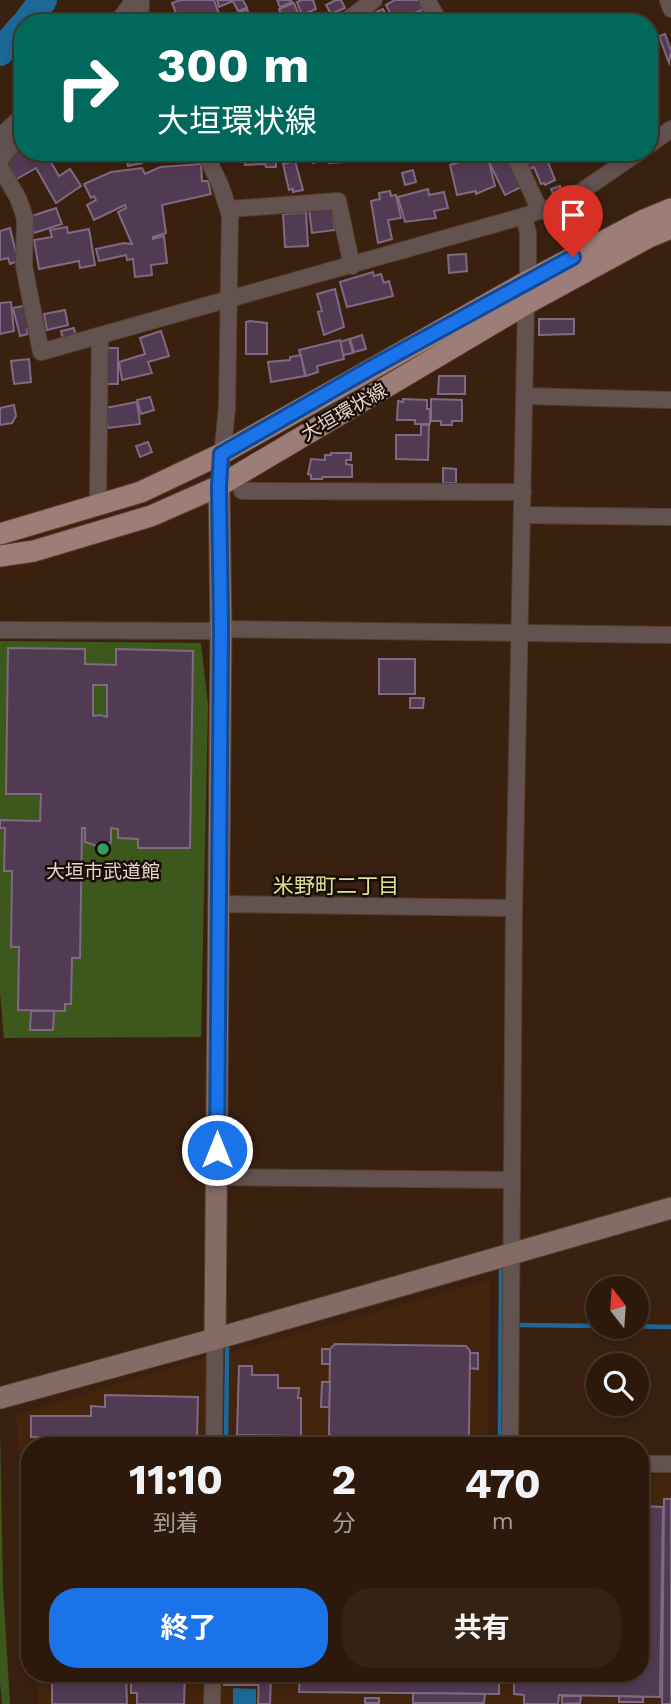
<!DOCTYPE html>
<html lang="ja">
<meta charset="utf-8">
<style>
:root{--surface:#2c190b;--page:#342214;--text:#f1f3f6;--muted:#a6a09d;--line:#48382c;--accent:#1a73e8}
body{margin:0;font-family:"Work Sans","Noto Sans JP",sans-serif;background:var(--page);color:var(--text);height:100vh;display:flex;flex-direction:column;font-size:26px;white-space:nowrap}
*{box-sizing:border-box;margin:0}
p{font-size:23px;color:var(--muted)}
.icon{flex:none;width:38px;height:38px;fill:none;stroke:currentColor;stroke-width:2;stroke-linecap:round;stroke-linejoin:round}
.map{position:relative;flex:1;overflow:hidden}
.drawer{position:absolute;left:21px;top:1437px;width:628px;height:245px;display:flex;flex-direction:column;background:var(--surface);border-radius:28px;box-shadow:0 4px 10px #0003,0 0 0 2px var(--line)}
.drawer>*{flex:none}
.guide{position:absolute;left:14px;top:14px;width:644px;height:147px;border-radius:28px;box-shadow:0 4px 10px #0003,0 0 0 2px var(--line);background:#00695c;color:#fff;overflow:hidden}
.needle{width:46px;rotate:343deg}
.controls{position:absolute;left:586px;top:1276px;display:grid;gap:14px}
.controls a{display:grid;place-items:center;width:63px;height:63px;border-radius:50%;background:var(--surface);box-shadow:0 4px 10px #0003,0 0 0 2px var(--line);font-size:35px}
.pin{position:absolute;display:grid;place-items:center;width:60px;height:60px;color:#fff;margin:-72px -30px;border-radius:50% 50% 50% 0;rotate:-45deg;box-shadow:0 0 7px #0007}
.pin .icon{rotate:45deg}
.me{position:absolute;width:77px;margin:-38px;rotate:0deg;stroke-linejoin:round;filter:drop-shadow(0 0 5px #0008)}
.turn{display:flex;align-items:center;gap:24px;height:147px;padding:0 28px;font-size:32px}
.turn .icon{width:91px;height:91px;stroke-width:2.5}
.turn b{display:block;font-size:49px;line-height:60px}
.eta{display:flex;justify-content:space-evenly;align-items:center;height:119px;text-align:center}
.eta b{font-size:42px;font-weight:700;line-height:49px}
.cta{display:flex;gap:14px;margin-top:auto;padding:14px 28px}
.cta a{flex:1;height:80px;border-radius:28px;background:var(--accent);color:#fff;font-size:28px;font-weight:700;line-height:80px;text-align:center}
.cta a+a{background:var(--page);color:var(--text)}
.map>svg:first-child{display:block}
.built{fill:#43250d}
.green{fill:#3c581d}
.water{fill:#1b6899}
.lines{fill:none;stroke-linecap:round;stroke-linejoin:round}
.stream{stroke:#1b6899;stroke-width:4.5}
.river{stroke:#1b6899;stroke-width:28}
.building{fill:#513b53;stroke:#806983;stroke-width:2;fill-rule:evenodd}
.street-casing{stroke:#563e2d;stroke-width:18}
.secondary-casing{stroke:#563e2d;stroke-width:23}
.primary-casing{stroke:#563e2d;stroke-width:23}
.street{stroke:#635350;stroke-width:16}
.secondary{stroke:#846b66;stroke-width:21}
.primary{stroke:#9d7d77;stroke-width:21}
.route-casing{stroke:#114b97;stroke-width:18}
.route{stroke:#1a73e8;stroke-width:12}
.leisure-dot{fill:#2e9e5b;stroke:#190e07;stroke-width:2.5}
.labels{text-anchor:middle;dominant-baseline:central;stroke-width:5;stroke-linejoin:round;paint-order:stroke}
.street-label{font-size:19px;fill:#e6d5ca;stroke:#190e07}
.poi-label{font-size:19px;fill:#e6d5ca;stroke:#190e07}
.neighbourhood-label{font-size:21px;fill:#dee293;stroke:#190e07}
</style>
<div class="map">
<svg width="671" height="1704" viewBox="0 0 671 1704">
<rect width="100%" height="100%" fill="#3a210f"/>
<g class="built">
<path d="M490,1280L488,1445L227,1446L229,1353Z"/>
<path d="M207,1357V1445L30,1446V1633L23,1585L21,1480L16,1415Z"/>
<path d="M641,1474H671V1704H221L222,1673H640Z"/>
<path d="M35,1673H206V1704H39Z"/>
</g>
<g class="green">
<path d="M0,641L201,643L208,705L201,1037L4,1038L0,993Z"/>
<path d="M0,1428L3,1586L10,1704H2L0,1683Z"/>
</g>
<path class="water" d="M233,1688L256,1689V1704H233Z"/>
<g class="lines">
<g class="stream">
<path d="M521,1325L598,1326"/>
<path d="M624,1326L671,1327"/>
<path d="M226,1446L227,1348"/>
<path d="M500,1446L501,1269"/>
</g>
<g class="river">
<path d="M26,23L43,0"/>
<path d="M0,52L23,26"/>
</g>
</g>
<g class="building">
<path d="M180,0H214L220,17L206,23L199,21L180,23L172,3Z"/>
<path d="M217,0H243L247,8L238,11L233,1L219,7Z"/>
<path d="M277,0H291L292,2L280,7Z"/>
<path d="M301,0H313L316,9L302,15L297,2Z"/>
<path d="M336,0H341L345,8L331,14L326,5Z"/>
<path d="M395,0H422L426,8L395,23L386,5Z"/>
<path d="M294,3L302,23H285L279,9Z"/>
<path d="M247,9L252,23H234L231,16Z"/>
<path d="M383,9L390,23H368L365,17Z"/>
<path d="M665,34L671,51L669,63L659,36Z"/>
<path d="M649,44L659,62L649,67Z"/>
<path d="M23,143V152H45L59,176L70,169L81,186L56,203L36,168L15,180L3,161Z"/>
<path d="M112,152H123L125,159L114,162Z"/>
<path d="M125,152H139L142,163L128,166Z"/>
<path d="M244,152H290L291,160L276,161V167H266L265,164L245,165Z"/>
<path d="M295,152H340L341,162L329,163V159L313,163L312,156L296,158Z"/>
<path d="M515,152H544L555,180L545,185L544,183L541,184L534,167L524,171Z"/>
<path d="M507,153L523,186L505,195L489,162Z"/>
<path d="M487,154L495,186L476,194V191L457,195L450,165Z"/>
<path d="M295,161L303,190L293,192V189L289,190L283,164Z"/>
<path d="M201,164L202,181H208L211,194L162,205L166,233L153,237V239L164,236L167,263L151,265L152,275L135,277L133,259L127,260L126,255L99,261L96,249L124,243L132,244L118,212L126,208L125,205L94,220L87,205L96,200L94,196L91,198L84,184L111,172L142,168L145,174L160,167Z"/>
<path d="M413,170L416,182L405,185L402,173Z"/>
<path d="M560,186L562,192L554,196L551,189Z"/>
<path d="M428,189L429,195L444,192L448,208L434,211L436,218L405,222L398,197Z"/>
<path d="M390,191L391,196L396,195L401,218L388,220L392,239L378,243L371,201L380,199L379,193Z"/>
<path d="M332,207L335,230L312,233L309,210Z"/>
<path d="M56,208L62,224L34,233L29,217Z"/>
<path d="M306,212L308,246L285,247L283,214Z"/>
<path d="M67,227L68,233L89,229L95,265L80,268L79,261L39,269L34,240L52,237L50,230Z"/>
<path d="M10,228L18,261L10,264L8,258L0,260V231Z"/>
<path d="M466,254L467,271L449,273L448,255Z"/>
<path d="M373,272L374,276L381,274L384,283L389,281L393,296L347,307L340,282Z"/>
<path d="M335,289L344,327L324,335L318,312L322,311L317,294Z"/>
<path d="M11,302L14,331L0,334V303Z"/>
<path d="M28,305L33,328L27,329L28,334L20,336L13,308Z"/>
<path d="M65,310L68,325L47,330L44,314Z"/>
<path d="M539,319H574V334L539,335Z"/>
<path d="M250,321L267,323V354H246V322Z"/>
<path d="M74,328L76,337L63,339L61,331Z"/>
<path d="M161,331L169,356L148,362L152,373L122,380L119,362L145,354L140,338Z"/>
<path d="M362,335L366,349L354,352L350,339Z"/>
<path d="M349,339L353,353L343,355L340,342Z"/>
<path d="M340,340L344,359L317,366L318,372L306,376L299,350Z"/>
<rect x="104" y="348" width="14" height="36"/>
<path d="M301,355L305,376L271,382L268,362L290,360V357Z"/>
<path d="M29,359L31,382L14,384L11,361Z"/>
<path d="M439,376H465V394H438Z"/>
<path d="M150,397L154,410L141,414L137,400Z"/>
<path d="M403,399L427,400V409H430V424H415V420H397L398,401L403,402Z"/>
<path d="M431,399L462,400V421H452V425H441V421H431Z"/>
<path d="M137,402L140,424L108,428L105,408Z"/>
<path d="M14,405L16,416L12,423L0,425V408Z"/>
<path d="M421,425H429L428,460L396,459V435H421Z"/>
<path d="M148,442L152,452L140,457L136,446Z"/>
<path d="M331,453H351V460H346V464L352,465V477H323L322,479H311V475L308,474L311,459L325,460V455H331Z"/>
<path d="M443,468L456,469V483H443Z"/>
<path d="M8,648L85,649V664L116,665V649L193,651L190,848H138V839L118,838V829L111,828V843L97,846L85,842V828H82L80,958H72L71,1004H65V1011L18,1010L19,947H11L12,871H4L5,828H0V820L40,821L41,794H6ZM93,685H107V717L100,715L93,716Z"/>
<rect x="379" y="659" width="36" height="35"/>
<path d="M410,698H424L423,708H410Z"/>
<path d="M31,1011H54L53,1030H30Z"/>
<path d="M335,1344L466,1346L470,1351L469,1434L465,1440L334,1438L329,1434L330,1349Z"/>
<rect x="322" y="1349" width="8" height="15"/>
<path d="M470,1353H478V1369L470,1368Z"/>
<path d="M239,1366H252V1375H278V1388H299L298,1398H301V1436L237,1435Z"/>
<path d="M322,1382H330L329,1407H321Z"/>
<path d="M105,1395L198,1397L197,1439L31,1437V1416H91V1406L105,1407Z"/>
<rect x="434" y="1439" width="23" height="7"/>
<path d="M664,1499H671V1704H662Z"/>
<path d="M640,1506L663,1507L660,1697L559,1695L558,1704H524V1695L514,1694V1677H526V1673H640Z"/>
<path d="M70,1673H126L127,1704H52V1679L70,1680Z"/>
<path d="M131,1673H185L184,1704H137V1693H131Z"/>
<rect x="224" y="1673" width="34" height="12"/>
<path d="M300,1673H499V1694L299,1692Z"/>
<path d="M259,1674H271L270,1704H258Z"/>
<path d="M413,1693L485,1694L484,1703H413Z"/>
<path d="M562,1696H581L580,1703L562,1704Z"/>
<path d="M619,1696L643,1697V1702H619Z"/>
<rect x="365" y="1698" width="14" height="5"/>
</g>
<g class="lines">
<defs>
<g id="street">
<path d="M427,0L440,23"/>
<path d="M668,0L671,9"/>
<path d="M117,23L134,0"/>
<path d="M140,23L141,0"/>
<path d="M343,23L374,0"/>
<path d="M0,137L23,115"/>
<path d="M649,145L671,129"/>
<path d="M205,152L221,187L230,215L227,408L219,486"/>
<path d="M513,152L540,211"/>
<path d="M0,163V159L23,132"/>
<path d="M0,167L18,198L25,218L24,266L41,352L524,216L566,202L639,152"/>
<path d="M229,209L338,201L352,266"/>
<path d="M524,216L528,233V281"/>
<path d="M524,396L671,400"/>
<path d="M242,491L523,492"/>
<path d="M98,494L100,336"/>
<path d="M522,515L671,517"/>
<path d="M0,630L208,631L221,629L671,635"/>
<path d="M219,904L514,908"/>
<path d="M217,1177L512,1180"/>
<path d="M214,1446L215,1339"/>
<path d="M510,1446L514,908L526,304"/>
<path d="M640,1464H671"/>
<path d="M212,1704L213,1673"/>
</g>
<g id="secondary">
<path d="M215,1339L221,629L219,486"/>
<path d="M0,1398L215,1339L671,1208"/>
</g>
<g id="primary">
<path d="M0,534L141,492L221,454L528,281L642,221L671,209"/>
<path d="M0,556L34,551L151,516L219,486L526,304L649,237L671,228"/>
</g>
</defs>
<use href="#street" class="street-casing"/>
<use href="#secondary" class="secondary-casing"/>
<use href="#primary" class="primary-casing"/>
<use href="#street" class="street"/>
<use href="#secondary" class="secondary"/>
<use href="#primary" class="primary"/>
</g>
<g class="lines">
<defs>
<path id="route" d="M217,1150L221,629L219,486L221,454L369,369L573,257"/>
</defs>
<use href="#route" class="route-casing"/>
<use href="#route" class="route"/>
</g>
<circle class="leisure-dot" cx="103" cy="849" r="7"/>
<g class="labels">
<g class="street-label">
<text transform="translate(344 412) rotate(-30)">大垣環状線</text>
</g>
<g class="poi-label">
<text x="103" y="871">大垣市武道館</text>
</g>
<g class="neighbourhood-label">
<text x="336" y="885">米野町二丁目</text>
</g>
</g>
</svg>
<div class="controls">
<a><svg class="needle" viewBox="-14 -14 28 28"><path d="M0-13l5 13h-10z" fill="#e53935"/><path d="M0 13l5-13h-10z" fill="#a6a09d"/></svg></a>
<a><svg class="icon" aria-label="search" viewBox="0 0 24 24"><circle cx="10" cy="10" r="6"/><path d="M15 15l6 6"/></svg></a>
</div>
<div class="pin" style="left:573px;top:257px;background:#d93025"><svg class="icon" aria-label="arrive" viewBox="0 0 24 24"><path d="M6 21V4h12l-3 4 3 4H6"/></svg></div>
<svg class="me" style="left:217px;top:1150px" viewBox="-20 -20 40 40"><circle r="17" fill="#1a73e8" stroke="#fff" stroke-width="3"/><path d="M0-11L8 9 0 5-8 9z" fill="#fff"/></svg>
<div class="guide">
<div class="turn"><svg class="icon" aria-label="right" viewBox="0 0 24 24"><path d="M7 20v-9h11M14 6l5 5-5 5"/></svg><div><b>300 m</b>大垣環状線</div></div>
</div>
<section class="drawer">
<div class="eta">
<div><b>11:10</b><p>到着</p></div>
<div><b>2</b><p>分</p></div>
<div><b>470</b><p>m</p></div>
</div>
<div class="cta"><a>終了</a><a>共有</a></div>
</section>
</div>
